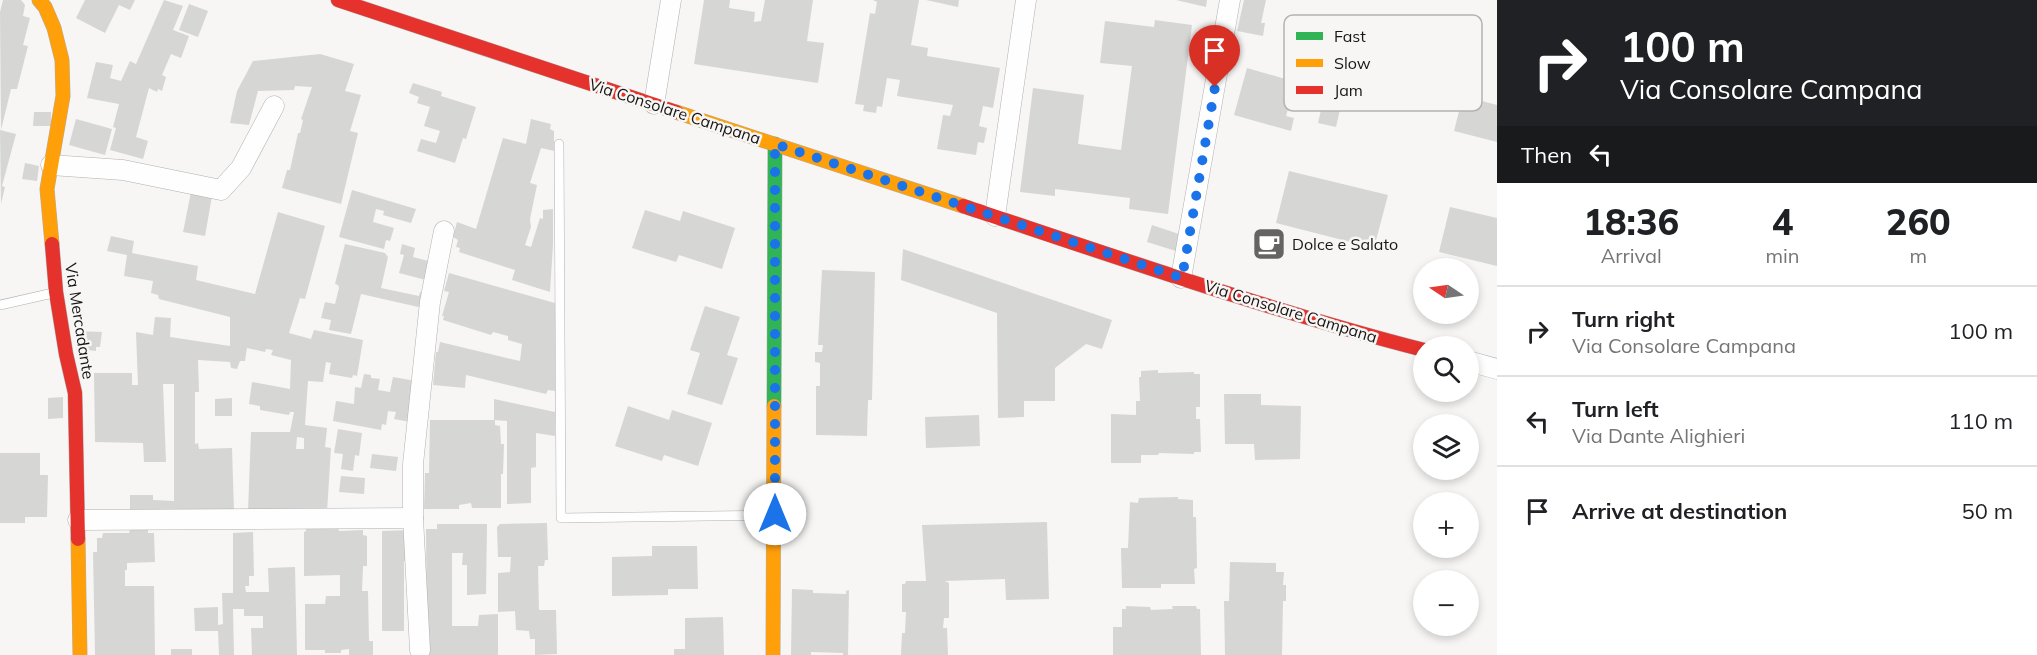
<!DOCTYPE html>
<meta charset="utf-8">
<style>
:root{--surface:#fff;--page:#f6f6f6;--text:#202124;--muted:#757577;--line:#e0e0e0}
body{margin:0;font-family:Mulish,sans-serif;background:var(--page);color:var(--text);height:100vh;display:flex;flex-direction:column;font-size:22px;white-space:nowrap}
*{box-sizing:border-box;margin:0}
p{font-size:20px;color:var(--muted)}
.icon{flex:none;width:33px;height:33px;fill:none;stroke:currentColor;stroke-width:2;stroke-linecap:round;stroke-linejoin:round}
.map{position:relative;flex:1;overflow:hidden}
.panel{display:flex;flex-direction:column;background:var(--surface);width:540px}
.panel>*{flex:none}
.top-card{background:#202124;color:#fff;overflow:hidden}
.needle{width:39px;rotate:283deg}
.fabs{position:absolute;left:1413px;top:258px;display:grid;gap:12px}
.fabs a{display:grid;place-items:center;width:66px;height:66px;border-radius:50%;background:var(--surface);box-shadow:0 3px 9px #0003;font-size:30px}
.pin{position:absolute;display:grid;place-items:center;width:51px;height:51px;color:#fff;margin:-62px -26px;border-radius:50% 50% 50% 0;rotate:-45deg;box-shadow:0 0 6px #0007}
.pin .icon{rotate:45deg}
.me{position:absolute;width:66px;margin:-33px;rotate:0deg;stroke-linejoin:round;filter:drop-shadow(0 0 4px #0008)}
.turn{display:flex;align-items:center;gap:21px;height:126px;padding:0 24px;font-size:27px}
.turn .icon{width:78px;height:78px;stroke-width:2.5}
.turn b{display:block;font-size:42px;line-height:51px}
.then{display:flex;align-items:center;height:57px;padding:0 24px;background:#0003;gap:12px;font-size:22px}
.eta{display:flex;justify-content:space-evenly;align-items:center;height:102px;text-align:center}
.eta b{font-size:36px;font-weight:800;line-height:42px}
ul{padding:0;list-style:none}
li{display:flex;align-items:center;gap:18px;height:90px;padding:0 24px;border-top:2px solid var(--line)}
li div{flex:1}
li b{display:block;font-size:22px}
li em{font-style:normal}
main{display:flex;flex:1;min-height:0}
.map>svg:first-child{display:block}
.building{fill:#d6d6d5;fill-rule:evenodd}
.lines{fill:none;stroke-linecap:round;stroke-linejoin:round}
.lane-casing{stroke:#b1b0af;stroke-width:10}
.street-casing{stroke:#b1b0af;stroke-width:21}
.fast-casing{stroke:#b1b0af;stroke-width:15}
.slow-casing{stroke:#b1b0af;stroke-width:15}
.jam-casing{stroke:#b1b0af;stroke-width:15}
.lane{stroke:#fefefe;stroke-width:9}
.street{stroke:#fefefe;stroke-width:20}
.fast{stroke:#30b455;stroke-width:14}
.slow{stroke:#ff9f0a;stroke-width:14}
.jam{stroke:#e5322d;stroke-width:14}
.route{stroke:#1a73e8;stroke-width:10;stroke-dasharray:0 18}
.labels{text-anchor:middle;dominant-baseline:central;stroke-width:5;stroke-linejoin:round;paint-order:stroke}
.street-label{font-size:16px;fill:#171615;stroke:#f8f6f4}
.poi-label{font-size:16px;fill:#171615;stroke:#f8f6f4;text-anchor:start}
.key{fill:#f8f6f4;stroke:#b4b3b1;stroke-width:1.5}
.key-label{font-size:16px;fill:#171615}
</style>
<main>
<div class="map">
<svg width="1497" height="655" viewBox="0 0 1497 655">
<rect width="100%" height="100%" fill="#f7f6f5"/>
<g class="building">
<path d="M3,0H21L25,5L23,16L30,18L23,45L28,46L17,89H11L1,130L0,12Z"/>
<path d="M85,0H135L130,10L119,5L105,33L76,18Z"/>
<path d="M164,0L183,6L173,30L189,36L181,58L171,54L162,75L166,77L162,91L158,89L157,92L149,88L136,137L148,141L143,159L110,150L116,128L113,127L119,104L87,98L96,62L113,65L110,78L121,81L130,61L136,64Z"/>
<path d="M704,0H730L729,8L755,12L754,22L761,21L765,0H813L807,41L824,43L818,83L694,64Z"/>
<path d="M873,0H919L911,45L928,48L927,56L1000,68L993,108L983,106L979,126L987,128L984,143L978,142L976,155L937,149L943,115L950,116L953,105L897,96L900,80L887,78L882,107L877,106L876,113L863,111L864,105L855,104L870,13L875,14L877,2Z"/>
<path d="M926,0H959L958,7Z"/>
<path d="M1176,0H1207L1206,7Z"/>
<path d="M1244,0H1266L1261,23H1265L1263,36L1237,31Z"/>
<path d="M189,4L208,11L198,37L179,30Z"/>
<path d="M1155,20L1192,25L1168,214L1129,209L1130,198L1055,189V196L1020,192L1033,88L1084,95L1078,144L1121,150L1132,66L1100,63L1105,21L1154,27Z"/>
<path d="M320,54L354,64L345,91L361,95L350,131L358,133L341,204L282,188L287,170H290L298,133H300L303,120L301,119L312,87L295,86L294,90L258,91L249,125L230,123L237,91L253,61Z"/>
<path d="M1333,58L1351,62L1336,127L1318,123Z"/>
<path d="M1247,68L1296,82L1286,116L1294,118L1291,131L1234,115Z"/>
<path d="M413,83L442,92L441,96L476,107L466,139L463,138L455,163L417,151L421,139L436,143L440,131L424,126L430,107L417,103L419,97L409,93Z"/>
<path d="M1463,96L1497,105V142L1454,131Z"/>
<path d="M34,112H51V126H33Z"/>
<path d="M76,119L112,129L105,155L69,145Z"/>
<path d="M531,119L551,124L550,129L554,131V151L541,148L530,183L537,185L530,219L531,227L525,245L531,247L540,218L543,219V210L553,209V245L550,292L512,280L515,270L459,252L460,248L456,247L458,240L453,237L457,222L476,229L503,138L526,144Z"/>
<path d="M0,130L16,134L2,186L5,187L1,204Z"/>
<path d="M25,163L39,166L37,181L22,179Z"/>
<path d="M1289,171L1388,195L1374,248L1276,223Z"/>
<path d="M352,190L416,209L411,223L383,215L384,211L376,209L373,222L394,228L390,241L386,240L384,249L339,237Z"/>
<path d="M191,192L212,196L205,236L183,232Z"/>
<path d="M1450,207L1497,218V266L1439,252Z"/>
<path d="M645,210L680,221L683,211L735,228L722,269L679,255L676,262L632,248Z"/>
<path d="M278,212L325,226L305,299L300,298L289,333L311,339L314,330L363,340L357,376L353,375L352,378L329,374L331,363L326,362L323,382L308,381L305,425L327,428L325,447L331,448L327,512H248L251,432H290L294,412H290L289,415L260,410V406L249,404L252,382L290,389L291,360L271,355L273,350L266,349L265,352L247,348L245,361H240L237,369L231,368L230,362L198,360L199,392H195V444L198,443L199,449L232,448L234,511L130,513V495H153V500L174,501V384H163L166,462H144L143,443L95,442L94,373H132V385H138L136,332L153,335L155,317L171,318L170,337L230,346V317L159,299L158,295L151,293L153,281L124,276L127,255L107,251L111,236L134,241L132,253L198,266L196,280L255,294ZM297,437L304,438V449H296Z"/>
<path d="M1152,225L1182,235L1179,252L1147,242Z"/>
<path d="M345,244L385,253L388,257L381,288L419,296L420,292L428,294L427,309L361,294L351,334L329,330L331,320L321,318L325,302L335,304L339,288L338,285L335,284Z"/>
<path d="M402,244L415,248L413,257L432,262L430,281L399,273L404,255L400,254Z"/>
<path d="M903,249L1112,320L1102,349L1086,344L1055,368V401H1024V417L998,418L997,313L901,280Z"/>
<path d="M822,270L875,272L872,400H868L867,436L816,435V386H820V363L815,362V352H822L823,345H818Z"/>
<path d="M449,273L555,303V391L548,390L546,394L466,375L465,388L433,385L436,352H438L440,342L520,361L522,344L508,340V336L493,332L491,335L443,320L444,316H442L449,292L444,291Z"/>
<path d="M705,306L740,317L727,355L738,358L722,405L687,394L700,353L690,350Z"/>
<path d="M78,331L102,332L100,347H96V351L80,349Z"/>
<path d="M1158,370V373L1194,372V374H1200V407H1196V419H1200L1201,452H1194V454L1159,453L1158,455H1141V463H1111V414L1136,415V401H1140L1139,377H1141V371Z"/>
<path d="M364,374L371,375V378L380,379L378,390L390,392L393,377L416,381L410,422L394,419L396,412L388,411L386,425L382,424L381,430L333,421L336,401L354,404L355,387L361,388Z"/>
<path d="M1224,394H1261V405L1301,406L1300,459L1255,460L1254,444H1225Z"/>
<path d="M63,397V418L48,419V398Z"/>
<path d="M232,398V416H215V399Z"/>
<path d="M494,399L555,412V436L536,433V467L531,468V503L507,504V421L494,420Z"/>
<path d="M628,406L669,420L672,410L712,423L698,466L664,455L662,461L615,446Z"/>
<path d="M979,415L980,446L926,448L925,417Z"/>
<path d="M430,420H495V425L500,426L501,444H504L503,474H501V508H472L471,503L459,505V509H424L425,473H429Z"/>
<path d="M338,429L362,433L359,456L355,455L353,471L341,469L343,454L334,453Z"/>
<path d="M0,453H40V475H48L47,517H25V523H0Z"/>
<path d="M372,454L398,457L396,471L370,468Z"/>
<path d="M341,476L365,478L364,494L339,492Z"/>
<path d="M1178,497V499L1193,500V517H1196L1197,568L1194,569L1195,584H1161V588H1122L1121,548H1128L1130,502L1138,503L1139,498Z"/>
<path d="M1047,522L1049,599L1006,600L1005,579L945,581L949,583V618H944L943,628H947L948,655H901L902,633H905L906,612H902V584H905L906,581H926L922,525Z"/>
<path d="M547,523L548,560H545L544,566H538L539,610H556L557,654L535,655V639H530L529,631L516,630L515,611L498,612V573L510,572L511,557H498L497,527L500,524Z"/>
<path d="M437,524H487L486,594L467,595V565H462L463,553H452V626H478L479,615L498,614V655H427L426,529H437Z"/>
<path d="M306,526H338L339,531L363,530V535L367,536V566H363L362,591H368L369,641H373V655H349V649L341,650V653H325V650H305V604H325L326,596H340V575L304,576V532L306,531Z"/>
<path d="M148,528V533H154L155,562L127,563V570H125V586H154L155,655H95L93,552H97V538H102L103,533H129L130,529Z"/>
<path d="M411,530V561H404V631H382V531Z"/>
<path d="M253,532L254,576H249V586H245L246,592H269L268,568L295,567L297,655H252L251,628H263V616H244V609H233L234,655H219L218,631H195L194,608L218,607V625L223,624L222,593H233V533Z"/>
<path d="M652,546H697L698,589H668V595L612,596V557L652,556Z"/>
<path d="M1230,562L1276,563V572H1284L1283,585H1286V601H1283L1282,655H1225L1224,601H1229Z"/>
<path d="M792,589L813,590V593L846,594V591L849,590L848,655H843V653L811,652V655H791Z"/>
<path d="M1126,606L1150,607L1151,610L1173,609L1172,606H1196L1197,609H1200L1201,655H1113V627H1122V609H1126Z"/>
<path d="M723,617L724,655H674V649H685V618Z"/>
<rect x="171" y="649" width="21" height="6"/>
</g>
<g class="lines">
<defs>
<g id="lane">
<path d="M559,144L561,518L773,515"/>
<path d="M0,305L53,293"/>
</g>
<g id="street">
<path d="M654,104L671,0"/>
<path d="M51,165L123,170L221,190L241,168L274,106"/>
<path d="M995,216L1026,0"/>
<path d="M1181,278L1230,0"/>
<path d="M1468,361L1497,369"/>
<path d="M78,520L413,518"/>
<path d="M420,650L413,518V464L430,302L444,231"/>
</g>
<path id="fast" d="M774,406L775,144"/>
<g id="slow">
<path d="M39,0L45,7L54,28L62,60L63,96L47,189L52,244"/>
<path d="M676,112L963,206"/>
<path d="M78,539L80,655"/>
<path d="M773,655L774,406"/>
</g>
<g id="jam">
<path d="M338,0L676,112"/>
<path d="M963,206C1116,257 1268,310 1424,350"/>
<path d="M52,244L56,292L66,354L75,393L78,539"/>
</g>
</defs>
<use href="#lane" class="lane-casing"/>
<use href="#street" class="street-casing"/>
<use href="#fast" class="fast-casing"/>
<use href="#slow" class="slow-casing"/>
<use href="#jam" class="jam-casing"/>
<use href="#lane" class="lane"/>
<use href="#street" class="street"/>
<use href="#fast" class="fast"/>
<use href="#slow" class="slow"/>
<use href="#jam" class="jam"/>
</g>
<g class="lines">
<path class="route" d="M775,514V144L1182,278L1215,87"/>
</g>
<defs>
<symbol id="cafe-square" viewBox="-11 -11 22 22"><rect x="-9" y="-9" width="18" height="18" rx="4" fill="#656463" stroke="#f8f6f4"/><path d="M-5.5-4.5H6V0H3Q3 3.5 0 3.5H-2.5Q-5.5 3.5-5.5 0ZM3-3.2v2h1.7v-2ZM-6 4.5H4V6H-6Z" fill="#fff"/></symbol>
</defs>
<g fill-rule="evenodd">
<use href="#cafe-square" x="1250" y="225" width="38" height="38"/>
</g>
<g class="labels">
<g class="street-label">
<text transform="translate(675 111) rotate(18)">Via Consolare Campana</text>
<text transform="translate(1291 311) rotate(17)">Via Consolare Campana</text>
<text transform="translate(80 321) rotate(81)">Via Mercadante</text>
</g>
<g class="poi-label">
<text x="1292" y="244">Dolce e Salato</text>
</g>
</g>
<rect x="1284" y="15" width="198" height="96" rx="9" class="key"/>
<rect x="1296" y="32" width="27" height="8" fill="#30b455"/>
<rect x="1296" y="59" width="27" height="8" fill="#ff9f0a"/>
<rect x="1296" y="86" width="27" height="8" fill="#e5322d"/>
<g class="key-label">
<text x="1334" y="42">Fast</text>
<text x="1334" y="69">Slow</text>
<text x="1334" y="96">Jam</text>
</g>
</svg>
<div class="fabs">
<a><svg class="needle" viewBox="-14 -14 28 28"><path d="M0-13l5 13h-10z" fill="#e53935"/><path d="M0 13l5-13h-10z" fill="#757577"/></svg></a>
<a><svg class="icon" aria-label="search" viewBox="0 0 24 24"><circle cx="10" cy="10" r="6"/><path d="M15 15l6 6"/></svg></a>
<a><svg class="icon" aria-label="layers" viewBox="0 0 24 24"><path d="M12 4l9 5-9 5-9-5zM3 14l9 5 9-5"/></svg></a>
<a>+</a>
<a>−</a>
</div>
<div class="pin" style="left:1215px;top:87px;background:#d93025"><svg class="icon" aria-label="arrive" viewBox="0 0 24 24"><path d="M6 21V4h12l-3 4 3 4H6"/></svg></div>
<svg class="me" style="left:775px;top:514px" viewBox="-20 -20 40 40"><circle r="19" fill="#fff"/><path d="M0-13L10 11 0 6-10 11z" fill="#1a73e8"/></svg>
</div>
<section class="panel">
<div class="top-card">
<div class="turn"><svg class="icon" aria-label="right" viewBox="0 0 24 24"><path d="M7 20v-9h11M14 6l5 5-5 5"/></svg><div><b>100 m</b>Via Consolare Campana</div></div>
<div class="then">Then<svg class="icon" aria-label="left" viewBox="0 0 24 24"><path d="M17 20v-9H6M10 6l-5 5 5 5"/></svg></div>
</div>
<div class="eta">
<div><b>18:36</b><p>Arrival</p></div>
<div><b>4</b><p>min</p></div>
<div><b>260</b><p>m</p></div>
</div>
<ul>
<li><svg class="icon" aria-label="right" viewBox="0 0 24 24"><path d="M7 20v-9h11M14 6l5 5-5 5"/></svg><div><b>Turn right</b><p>Via Consolare Campana</p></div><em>100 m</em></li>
<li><svg class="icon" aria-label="left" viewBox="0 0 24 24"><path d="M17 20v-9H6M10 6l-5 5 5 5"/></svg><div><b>Turn left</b><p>Via Dante Alighieri</p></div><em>110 m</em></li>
<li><svg class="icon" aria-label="arrive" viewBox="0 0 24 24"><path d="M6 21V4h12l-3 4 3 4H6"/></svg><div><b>Arrive at destination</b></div><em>50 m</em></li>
</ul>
</section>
</main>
